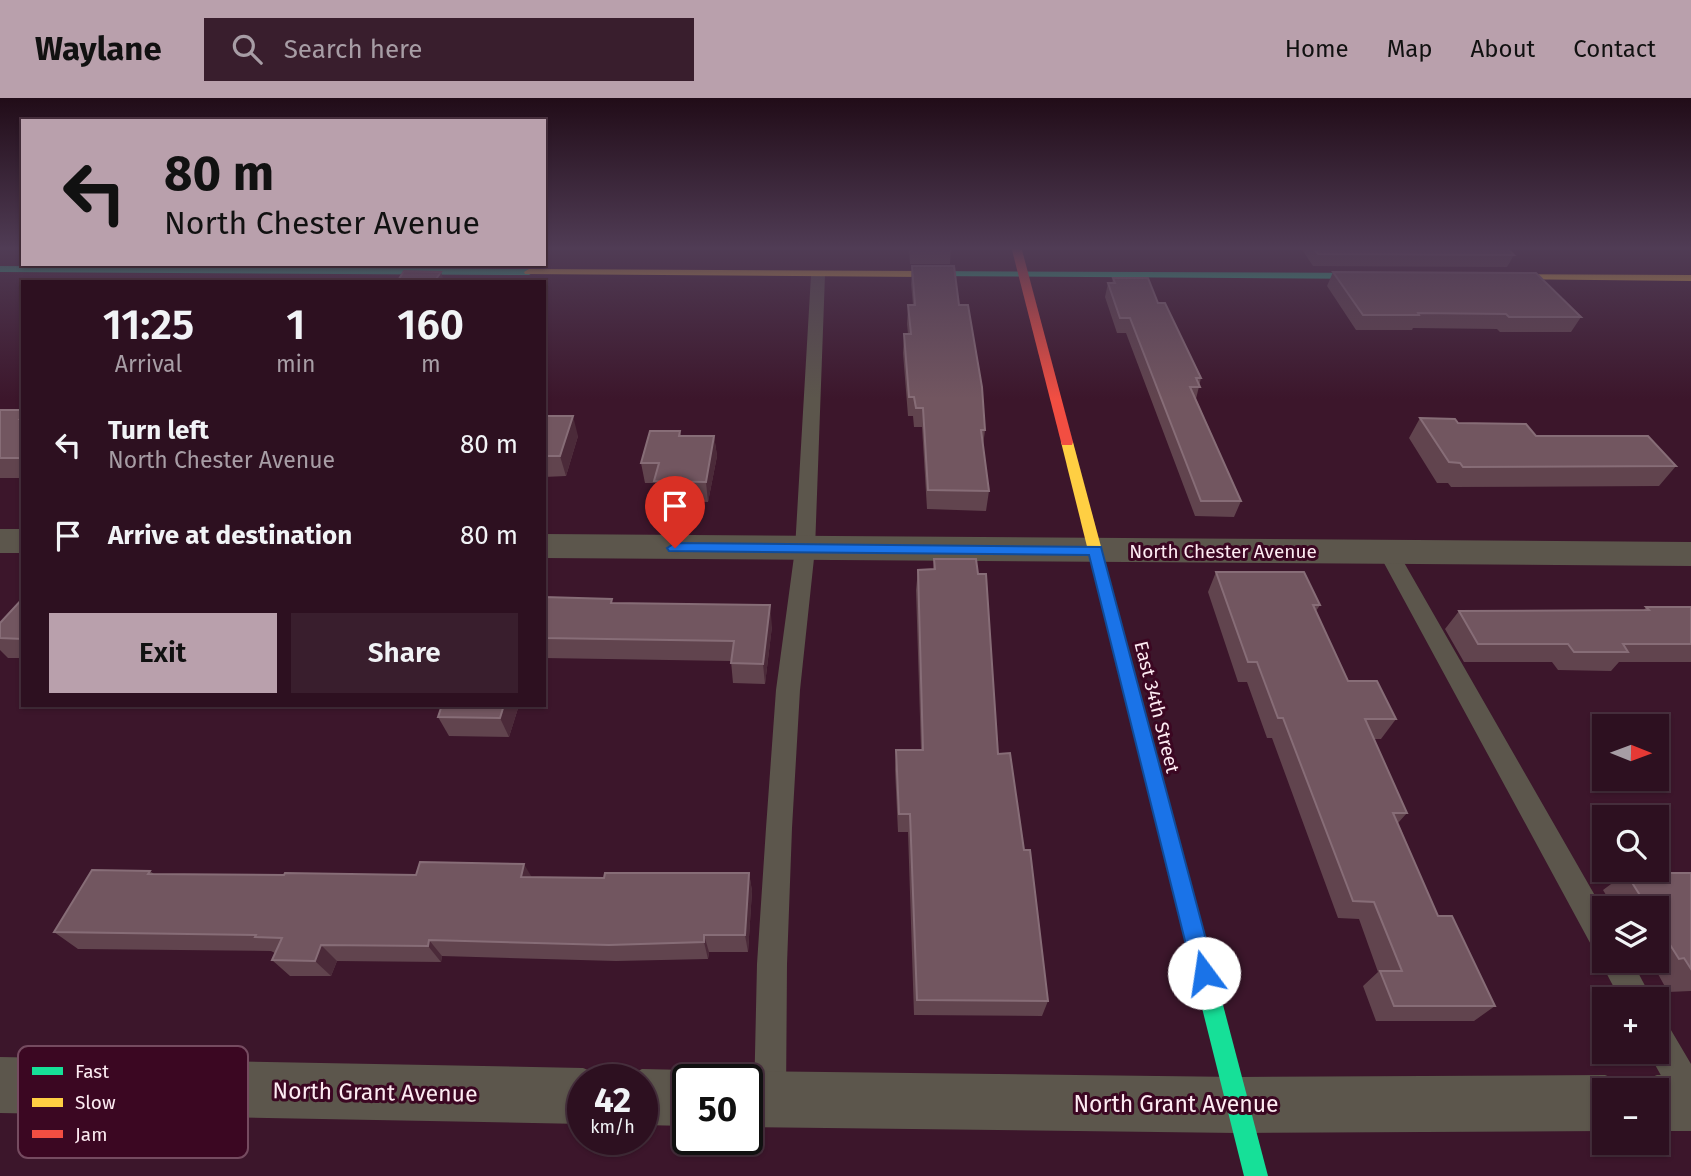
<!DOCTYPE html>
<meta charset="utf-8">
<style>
:root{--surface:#2d1020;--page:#391e2d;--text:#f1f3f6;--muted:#a79da5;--line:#48303e;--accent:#b9a0ac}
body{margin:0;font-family:"Fira Sans",sans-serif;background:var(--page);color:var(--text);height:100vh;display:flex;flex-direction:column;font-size:26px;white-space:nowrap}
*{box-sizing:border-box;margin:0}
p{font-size:23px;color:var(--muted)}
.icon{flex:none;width:38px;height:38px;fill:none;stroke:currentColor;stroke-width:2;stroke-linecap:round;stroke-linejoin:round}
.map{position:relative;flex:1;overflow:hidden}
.details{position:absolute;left:21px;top:182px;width:525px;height:427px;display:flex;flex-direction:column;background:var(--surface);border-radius:0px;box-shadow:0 2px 5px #0004,0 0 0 2px var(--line)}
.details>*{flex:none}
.top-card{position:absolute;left:21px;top:21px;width:525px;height:147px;border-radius:0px;box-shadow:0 2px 5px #0004,0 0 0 2px var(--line);background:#b9a0ac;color:#111;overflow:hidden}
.needle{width:46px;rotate:91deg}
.tools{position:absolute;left:1592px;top:616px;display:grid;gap:14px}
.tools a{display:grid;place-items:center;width:77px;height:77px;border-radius:0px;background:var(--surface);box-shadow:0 2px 5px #0004,0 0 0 2px var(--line);font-size:35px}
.speed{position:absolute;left:567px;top:966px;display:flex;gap:14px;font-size:35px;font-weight:700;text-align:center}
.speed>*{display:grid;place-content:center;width:91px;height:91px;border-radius:50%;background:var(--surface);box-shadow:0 2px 5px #0004,0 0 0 2px var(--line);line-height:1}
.speed small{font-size:18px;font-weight:400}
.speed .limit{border:4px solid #111;border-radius:10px;background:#fff;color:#111}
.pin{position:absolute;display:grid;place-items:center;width:60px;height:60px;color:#fff;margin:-72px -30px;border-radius:50% 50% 50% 0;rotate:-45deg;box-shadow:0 0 7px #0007}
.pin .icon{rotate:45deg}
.me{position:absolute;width:77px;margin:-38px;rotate:346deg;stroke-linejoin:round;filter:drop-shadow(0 0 5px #0008)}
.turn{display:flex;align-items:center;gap:24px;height:147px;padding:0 28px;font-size:32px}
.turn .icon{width:91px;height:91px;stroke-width:2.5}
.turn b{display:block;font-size:49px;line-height:60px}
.eta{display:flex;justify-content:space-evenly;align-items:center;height:119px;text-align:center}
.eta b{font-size:42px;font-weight:600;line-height:49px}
.cta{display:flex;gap:14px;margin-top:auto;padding:14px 28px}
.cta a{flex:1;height:80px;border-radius:0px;background:var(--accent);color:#111;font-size:28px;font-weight:600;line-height:80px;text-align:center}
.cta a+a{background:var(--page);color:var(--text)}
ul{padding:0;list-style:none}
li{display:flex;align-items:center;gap:21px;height:91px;padding:0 28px}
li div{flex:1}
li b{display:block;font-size:26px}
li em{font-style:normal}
header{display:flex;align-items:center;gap:42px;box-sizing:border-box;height:98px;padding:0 35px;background:var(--accent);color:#111}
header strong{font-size:33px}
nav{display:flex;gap:38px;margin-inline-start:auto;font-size:24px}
.search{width:490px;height:63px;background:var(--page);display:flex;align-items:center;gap:18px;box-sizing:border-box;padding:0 24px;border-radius:0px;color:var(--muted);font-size:26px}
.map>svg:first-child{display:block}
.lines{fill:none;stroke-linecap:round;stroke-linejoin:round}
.lane{fill:#5c564c;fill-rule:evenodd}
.street{fill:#5c564c;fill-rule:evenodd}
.fast{fill:#16e098;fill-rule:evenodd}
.slow{fill:#ffcf43;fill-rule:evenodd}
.jam{fill:#f24e42;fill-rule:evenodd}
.wall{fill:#61444e}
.shaded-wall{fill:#4b2a39}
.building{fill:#725660;stroke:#876d77;stroke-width:2}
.route{fill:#1a73e8;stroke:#114b97;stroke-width:2}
.labels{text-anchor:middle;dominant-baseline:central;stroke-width:6;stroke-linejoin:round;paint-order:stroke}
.street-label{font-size:19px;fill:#fdebf2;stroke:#3b0722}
.near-street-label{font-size:23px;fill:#fdebf2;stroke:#3b0722}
.key{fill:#3b0722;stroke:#754b60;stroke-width:2}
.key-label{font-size:19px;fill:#fdebf2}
</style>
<header>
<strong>Waylane</strong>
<div class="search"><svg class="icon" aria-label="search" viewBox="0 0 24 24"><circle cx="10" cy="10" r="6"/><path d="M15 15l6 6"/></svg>Search here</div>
<nav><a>Home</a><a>Map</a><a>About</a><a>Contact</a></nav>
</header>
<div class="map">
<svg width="1691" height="1078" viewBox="0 0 1691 1078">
<rect width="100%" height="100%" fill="#3c162b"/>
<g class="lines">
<g class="lane">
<path d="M818,173L825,177L815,451L800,592L792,730L787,866L786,1001L782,1013L770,1017L758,1013L754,1001L757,866L766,730L776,592L795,451L811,177Z"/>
<path d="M1388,447L1395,449L1398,454L1605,815V863H1632L1652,901H1620L1600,863L1602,857L1595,854L1378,454L1381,449Z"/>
<path d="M1657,922L1668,927L1691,966V1014L1679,1010L1648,954H1657Z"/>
</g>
<g class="street">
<rect x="0" y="431" width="23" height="24"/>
<path d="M544,436L1691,444V468L544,460Z"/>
<path d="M0,959L583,970L603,978L604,982H583V1026L0,1015Z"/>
<path d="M642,971L688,972L708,980L688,982V1028L642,1027V982H621Z"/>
<path d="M747,973L1238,979L1605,977L1625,985L1628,992H1605V1033L1238,1035L747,1029V982H727Z"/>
<path d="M1657,977H1691V1033H1657V992H1634L1637,985Z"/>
</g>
<g class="fast">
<path d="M0,168L529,171L534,174L529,177L0,174Z"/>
<path d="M926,173L1384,175L1389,178L1384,181L922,178L921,176Z"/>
<path d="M1177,761L1184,764L1187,770L1268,1078H1244L1167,770L1170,764Z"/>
</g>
<g class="slow">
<path d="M529,171L926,173L931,176L926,179L525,176L524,174Z"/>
<path d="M1490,176L1691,177V183L1486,181L1485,179Z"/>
<path d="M1067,340L1073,344L1187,770L1184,776L1177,779L1170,776L1167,770L1061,344Z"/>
</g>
<path class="jam" d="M1014,150L1022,152L1073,344L1072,347H1062L1061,344L1012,152Z"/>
</g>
<g class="wall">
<path d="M909,150H951L950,166H910Z"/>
<path d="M1301,150H1507L1514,157L1507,169L1313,168Z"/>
<path d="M912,168L959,207L985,332L983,348L989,393L986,413L927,411L922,329H914L913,318H908L903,255L904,236H908L907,226L908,207H913L911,186Z"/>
<path d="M1333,174L1581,219L1571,234H1500L1497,231L1413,230L1412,232H1356L1327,188Z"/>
<path d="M1113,180L1158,205L1201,280L1196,301L1241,403L1234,419L1195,418L1126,235H1117L1105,199L1108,185H1112Z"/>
<rect x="0" y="312" width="23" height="68"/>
<path d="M544,318L578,338L566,378L544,379Z"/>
<path d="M1420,320L1458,325L1536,338L1676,368L1659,388L1451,389L1448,385H1437L1409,340Z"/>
<path d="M680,333L681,338H714L717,358L708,404L658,403L655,385H645L641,365Z"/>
<path d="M934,461L998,656L1024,752L1048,903L1042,918L914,917L908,734H898L895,672L896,652H921L916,492L918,472L933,471Z"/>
<path d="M1216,474L1320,507L1316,513L1348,583L1396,621L1381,641H1373L1407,715L1398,725L1438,818L1495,908L1474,923H1376L1363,888L1378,874L1359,821L1338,820L1272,640H1267L1247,584H1238L1208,494Z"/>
<path d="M544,499L613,505L772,528L765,586L733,585L731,563L544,560Z"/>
<path d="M23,500V560H8L0,552V525Z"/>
<path d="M1646,509H1691V564H1619L1611,573L1558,572L1552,564H1464L1445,531L1459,513L1644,512Z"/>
<path d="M519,607L509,639L449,638L438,619Z"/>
<path d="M150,773L154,776L604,780L749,775L752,793L748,854H709L708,861L616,863L442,858L441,864L337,863L331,878H290L272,862L275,855L271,853L78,851L54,834Z"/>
<path d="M1626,775H1691V893L1668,894L1658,876L1653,877L1644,863H1657V810H1614L1603,792Z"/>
</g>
<g class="shaded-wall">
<path d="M441,174L444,184H434Z"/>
<path d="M573,318L578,338L566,378L560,358Z"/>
<path d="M714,338L717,358L708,404L706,384Z"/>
<path d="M770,507L772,528L765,586L763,566Z"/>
<path d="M504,607H519L509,639L500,620Z"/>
<path d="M524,766L534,783L521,779Z"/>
<path d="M749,775L752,793L748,854L745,837Z"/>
<path d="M704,837L709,854L708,861L704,844Z"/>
<path d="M429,842L442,858L441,864L428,848Z"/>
<path d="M321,847L337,863L331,878L315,863Z"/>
</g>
<g class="building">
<path d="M1313,150H1507L1514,157L1318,156Z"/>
<path d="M912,168H954L959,207H968L982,289L985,332H981L989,393L928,392L923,310H916L914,299H909L904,236H911L908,207H915Z"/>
<path d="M404,173L441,174L434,184H397Z"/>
<path d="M1333,174L1536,175L1581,219H1509L1506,216L1418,215L1419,217H1363Z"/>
<path d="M1113,180H1148L1158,205H1165L1201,280H1196L1200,289H1190L1241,403H1201L1130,220H1120L1108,185H1115Z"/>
<path d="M0,312H23V318L20,321H23V360H0Z"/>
<path d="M544,318H573L560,358H544Z"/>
<path d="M1420,320L1455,321L1458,325L1526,326L1536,338H1648L1676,368L1463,369L1460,365L1449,364Z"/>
<path d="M650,333H680L679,338H714L706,384L654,383L659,365H641Z"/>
<path d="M934,461H976L978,476H986L998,656L1010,655L1024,752H1030L1048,903L917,902L910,716H899L896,652H923L918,472L935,471Z"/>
<path d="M1216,474H1304L1320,507H1313L1348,583H1377L1396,621H1365L1407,715H1393L1438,818H1452L1495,908H1394L1380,873H1402L1374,804L1353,803L1283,620H1278L1257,564H1248Z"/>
<path d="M544,499L612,501L611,505L770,507L763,566L731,565L734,543L544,540Z"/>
<path d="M23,500V541L0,540V525Z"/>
<path d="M1646,509H1691V546H1623L1628,554H1574L1568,546H1478L1459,513L1649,512Z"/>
<path d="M442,607H504L500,620L438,619Z"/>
<path d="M420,764L524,766L521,779L604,780L605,775H749L745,837H704V844L609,847L429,842L428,848L321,847L315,863L272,862L282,840L255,839L256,837L54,834L92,772L150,773L148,776L284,777L285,775L416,777Z"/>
<path d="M1626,775H1691V871L1684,860L1679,861L1657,826V810H1648Z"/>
</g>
<linearGradient id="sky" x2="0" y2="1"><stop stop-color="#210c18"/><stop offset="0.5" stop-color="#503c55"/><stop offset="1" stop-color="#503c55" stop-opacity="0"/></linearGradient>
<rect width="1691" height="301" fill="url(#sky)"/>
<path class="route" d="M675,445L1101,449L1215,875L1211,882L1204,885L1197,882L1193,875L1089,457L669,453L667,450Z"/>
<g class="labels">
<g class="street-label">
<text x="1223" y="453">North Chester Avenue</text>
<text transform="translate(1157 609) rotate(76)">East 34th Street</text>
</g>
<g class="near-street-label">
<text transform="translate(375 994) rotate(1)">North Grant Avenue</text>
<text x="1176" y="1006">North Grant Avenue</text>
</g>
</g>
<rect x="18" y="948" width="230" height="112" rx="10" class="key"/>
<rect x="32" y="969" width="31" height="8" fill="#16e098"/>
<rect x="32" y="1000" width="31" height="9" fill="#ffcf43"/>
<rect x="32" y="1032" width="31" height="8" fill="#f24e42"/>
<g class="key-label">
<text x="75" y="980">Fast</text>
<text x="75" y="1011">Slow</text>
<text x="75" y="1043">Jam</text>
</g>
</svg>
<div class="tools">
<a><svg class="needle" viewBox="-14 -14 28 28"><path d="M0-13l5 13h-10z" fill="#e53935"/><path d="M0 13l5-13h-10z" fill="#a79da5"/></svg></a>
<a><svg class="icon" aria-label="search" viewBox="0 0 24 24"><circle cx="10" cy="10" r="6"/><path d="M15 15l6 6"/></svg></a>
<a><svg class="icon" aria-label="layers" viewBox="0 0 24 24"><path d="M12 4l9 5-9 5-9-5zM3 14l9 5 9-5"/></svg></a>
<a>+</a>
<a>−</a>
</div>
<div class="speed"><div>42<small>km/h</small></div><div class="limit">50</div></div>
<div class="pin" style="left:675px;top:450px;background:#d93025"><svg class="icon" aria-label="arrive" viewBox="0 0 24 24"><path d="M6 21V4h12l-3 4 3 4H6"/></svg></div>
<svg class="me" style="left:1204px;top:875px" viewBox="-20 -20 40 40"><circle r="19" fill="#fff"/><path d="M0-13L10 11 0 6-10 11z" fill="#1a73e8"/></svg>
<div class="top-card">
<div class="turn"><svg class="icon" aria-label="left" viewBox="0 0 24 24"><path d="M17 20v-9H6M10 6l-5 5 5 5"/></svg><div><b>80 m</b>North Chester Avenue</div></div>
</div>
<section class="details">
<div class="eta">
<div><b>11:25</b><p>Arrival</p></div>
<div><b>1</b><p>min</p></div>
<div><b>160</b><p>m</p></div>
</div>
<ul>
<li><svg class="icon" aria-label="left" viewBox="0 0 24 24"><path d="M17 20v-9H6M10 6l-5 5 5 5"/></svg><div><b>Turn left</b><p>North Chester Avenue</p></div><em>80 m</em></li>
<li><svg class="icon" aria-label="arrive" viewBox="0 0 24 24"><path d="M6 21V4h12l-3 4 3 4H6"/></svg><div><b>Arrive at destination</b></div><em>80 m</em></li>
</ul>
<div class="cta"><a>Exit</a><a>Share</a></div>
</section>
</div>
